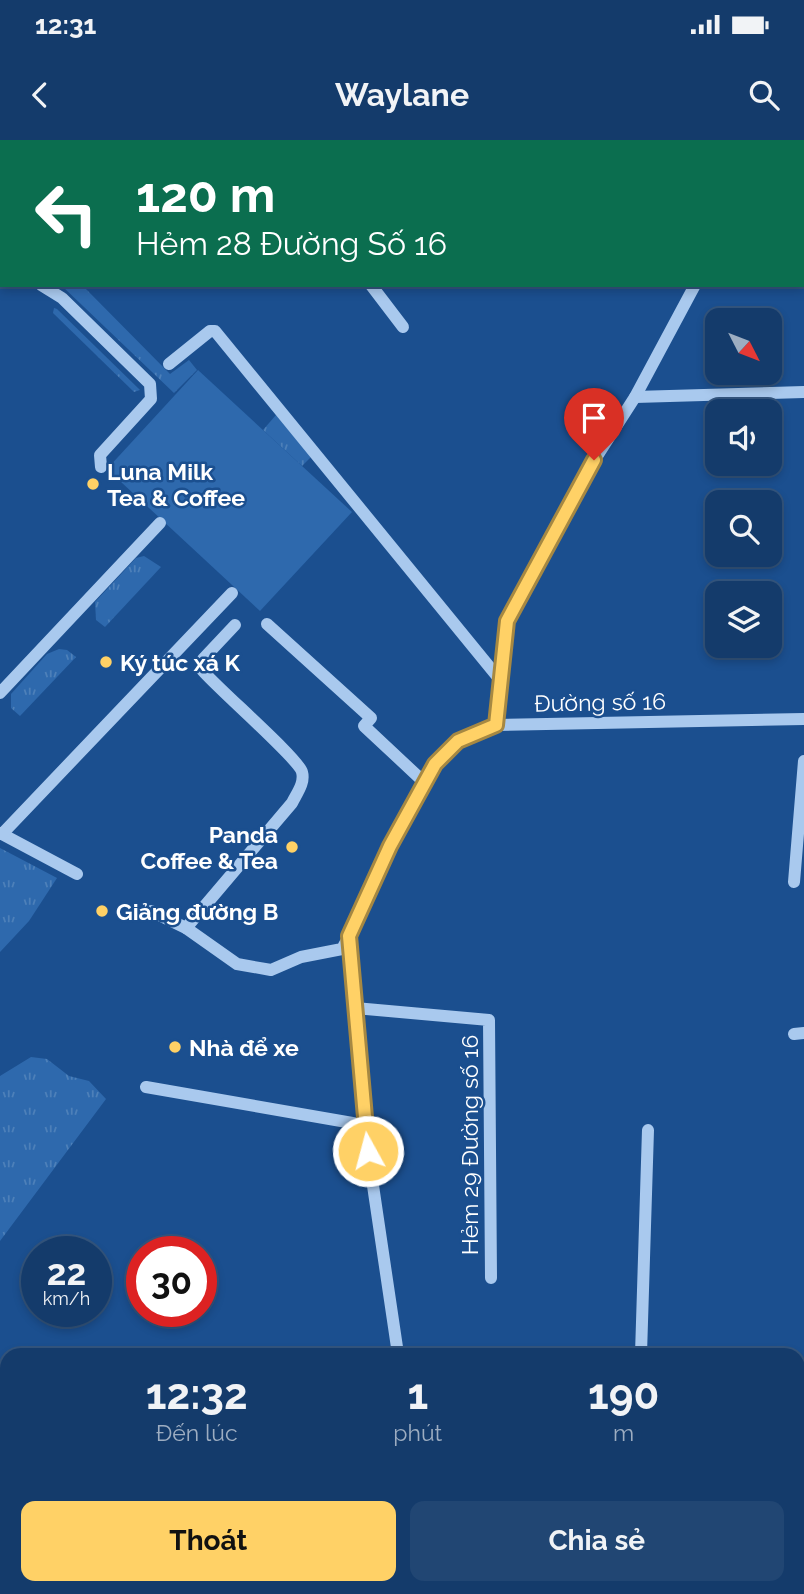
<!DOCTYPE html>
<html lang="vi">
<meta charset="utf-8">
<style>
:root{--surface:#143b6b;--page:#214673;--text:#f1f3f6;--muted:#9dadc1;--line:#33557e;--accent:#ffd166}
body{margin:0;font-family:Raleway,sans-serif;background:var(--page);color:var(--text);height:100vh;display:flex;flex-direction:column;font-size:26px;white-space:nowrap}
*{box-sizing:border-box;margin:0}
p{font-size:23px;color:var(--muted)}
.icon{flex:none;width:38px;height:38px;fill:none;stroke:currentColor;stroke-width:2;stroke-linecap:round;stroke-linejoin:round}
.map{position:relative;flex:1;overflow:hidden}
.details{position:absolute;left:0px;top:1208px;width:805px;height:247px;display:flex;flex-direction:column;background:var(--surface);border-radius:21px 21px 0 0;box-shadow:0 4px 10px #0003,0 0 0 2px var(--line)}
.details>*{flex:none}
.banner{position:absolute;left:0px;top:0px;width:805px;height:147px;box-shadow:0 4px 10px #0003,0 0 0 2px var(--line);background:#0b6e4f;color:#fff;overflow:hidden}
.needle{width:46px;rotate:132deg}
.controls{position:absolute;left:705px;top:168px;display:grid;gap:14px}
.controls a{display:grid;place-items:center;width:77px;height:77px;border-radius:14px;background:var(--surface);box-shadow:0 4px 10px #0003,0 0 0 2px var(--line);font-size:35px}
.speed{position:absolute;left:21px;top:1096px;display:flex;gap:14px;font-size:35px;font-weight:700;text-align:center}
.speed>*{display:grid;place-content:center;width:91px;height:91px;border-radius:50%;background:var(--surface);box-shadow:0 4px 10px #0003,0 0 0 2px var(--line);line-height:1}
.speed small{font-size:18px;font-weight:400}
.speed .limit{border:10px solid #d22;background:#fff;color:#111}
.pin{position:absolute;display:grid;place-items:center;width:60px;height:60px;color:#fff;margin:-72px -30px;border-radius:50% 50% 50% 0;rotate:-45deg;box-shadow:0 0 7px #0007}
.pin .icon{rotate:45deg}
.me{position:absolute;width:77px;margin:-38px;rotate:353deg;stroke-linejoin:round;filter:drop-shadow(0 0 5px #0008)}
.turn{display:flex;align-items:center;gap:24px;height:147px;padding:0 21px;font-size:32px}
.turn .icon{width:91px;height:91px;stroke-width:2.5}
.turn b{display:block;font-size:49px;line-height:60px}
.eta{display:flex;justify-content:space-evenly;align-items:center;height:119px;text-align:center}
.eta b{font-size:42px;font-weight:700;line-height:49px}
.cta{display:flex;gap:14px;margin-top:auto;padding:14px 21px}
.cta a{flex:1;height:80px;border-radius:14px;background:var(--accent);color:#111;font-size:28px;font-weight:700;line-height:80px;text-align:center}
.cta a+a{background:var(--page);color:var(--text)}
.status{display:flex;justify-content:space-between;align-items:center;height:49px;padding:0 35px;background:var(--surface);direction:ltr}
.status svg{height:19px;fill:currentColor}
header{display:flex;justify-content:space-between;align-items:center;height:91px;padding:0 21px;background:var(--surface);font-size:32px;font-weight:700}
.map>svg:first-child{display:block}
.grass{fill:url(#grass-tufts)}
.pitch{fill:#2e69ad}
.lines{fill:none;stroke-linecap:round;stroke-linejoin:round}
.minor{stroke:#a9c9ee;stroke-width:12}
.route-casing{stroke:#a68842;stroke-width:18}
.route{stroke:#ffd166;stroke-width:12}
.poi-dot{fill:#ffd166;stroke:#1b4f8f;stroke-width:2.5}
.labels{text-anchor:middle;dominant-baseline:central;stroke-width:5;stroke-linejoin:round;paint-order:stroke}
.poi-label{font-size:23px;font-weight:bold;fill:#fff;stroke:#1b4f8f;text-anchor:start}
.street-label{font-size:23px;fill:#fff;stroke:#1b4f8f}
</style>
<div class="status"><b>12:31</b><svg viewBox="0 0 49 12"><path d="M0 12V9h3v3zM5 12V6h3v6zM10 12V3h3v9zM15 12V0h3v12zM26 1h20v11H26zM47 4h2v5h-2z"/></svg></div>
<header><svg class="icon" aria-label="back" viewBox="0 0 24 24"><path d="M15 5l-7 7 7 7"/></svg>Waylane<svg class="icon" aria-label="search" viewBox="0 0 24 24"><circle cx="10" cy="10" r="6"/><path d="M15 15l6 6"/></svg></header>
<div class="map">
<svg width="804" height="1454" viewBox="0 0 804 1454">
<defs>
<pattern id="grass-tufts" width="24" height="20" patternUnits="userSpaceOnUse" patternTransform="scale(1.75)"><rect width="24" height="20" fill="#2e69ad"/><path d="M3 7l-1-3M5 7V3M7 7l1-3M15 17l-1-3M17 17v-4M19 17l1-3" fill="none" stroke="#4d80b9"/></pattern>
</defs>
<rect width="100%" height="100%" fill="#1b4f8f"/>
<g class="grass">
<path d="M61,145H82L170,234L189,220L197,230L174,253Z"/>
<path d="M54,168L57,169L140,250L134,252L53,173Z"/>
<path d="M276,275L311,317L302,326L263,290Z"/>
<path d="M144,416L161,427L105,487L96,480L95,462L136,418Z"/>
<path d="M59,509L67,510L76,517L20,576L11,568V554L47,514Z"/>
<path d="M0,708L57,738L29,781L0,812Z"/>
<path d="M31,917L47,919L69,936L89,941L106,959L0,1101V936Z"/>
</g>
<path class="pitch" d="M198,230L352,372L260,471L107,329Z"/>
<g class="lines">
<g class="minor">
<path d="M488,0L489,2"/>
<path d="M146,2L148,0"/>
<path d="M355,2L358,0"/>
<path d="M786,2L790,0"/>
<path d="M0,94L2,98"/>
<path d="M41,145L62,158L150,244L151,259L100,315L101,327"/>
<path d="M371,145L403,187"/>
<path d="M169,224L210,191H215L501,541"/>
<path d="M635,257L804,252"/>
<path d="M267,484L371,578L364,586L425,643"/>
<path d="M0,553L160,383"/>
<path d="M496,585L507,481L581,341L635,257L695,145"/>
<path d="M0,693L77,734"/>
<path d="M2,694L232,453"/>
<path d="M794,742L804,621"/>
<path d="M151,771L186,788L292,663C297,653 305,643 302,632C299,619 218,549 202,530L203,519L235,485"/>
<path d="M186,788L237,824L271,830L301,817L342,809L349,796"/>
<path d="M355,868L489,880L491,1138"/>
<path d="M794,894L804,893"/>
<path d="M146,947L364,985"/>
<path d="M398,1214L364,985L349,796L390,706L435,624L458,601L496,585L804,579"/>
<path d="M641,1214L648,990"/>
<path d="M0,1256L7,1257"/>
<path d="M798,1352L804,1353"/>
<path d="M250,1454V1447"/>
<path d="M407,1454L408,1447"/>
</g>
</g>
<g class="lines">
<defs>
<path id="route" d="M368,1011L349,796L390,706L435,624L458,601L496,585L507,481L594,320"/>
</defs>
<use href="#route" class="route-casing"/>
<use href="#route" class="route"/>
</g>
<g class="poi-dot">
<circle cx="93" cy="344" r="7"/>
<circle cx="106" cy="522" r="7"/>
<circle cx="292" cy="707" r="7"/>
<circle cx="102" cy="771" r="7"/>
<circle cx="175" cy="907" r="7"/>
</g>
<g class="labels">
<g class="poi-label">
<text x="107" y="331">Luna Milk<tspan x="107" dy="26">Tea &amp; Coffee</tspan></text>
<text x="120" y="522">Ký túc xá K</text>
<text x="278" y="694" text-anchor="end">Panda<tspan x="278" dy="26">Coffee &amp; Tea</tspan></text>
<text x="116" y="771">Giảng đường B</text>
<text x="189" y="907">Nhà để xe</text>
</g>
<g class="street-label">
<text transform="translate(600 562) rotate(-1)">Đường số 16</text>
<text transform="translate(469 1005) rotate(-90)">Hẻm 29 Đường số 16</text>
</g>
</g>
</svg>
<div class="controls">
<a><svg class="needle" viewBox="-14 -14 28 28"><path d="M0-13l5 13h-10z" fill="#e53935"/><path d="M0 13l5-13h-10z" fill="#9dadc1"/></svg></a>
<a><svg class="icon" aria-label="sound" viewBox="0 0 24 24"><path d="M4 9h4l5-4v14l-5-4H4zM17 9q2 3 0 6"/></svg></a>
<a><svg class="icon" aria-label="search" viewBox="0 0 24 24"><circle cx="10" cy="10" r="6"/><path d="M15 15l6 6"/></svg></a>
<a><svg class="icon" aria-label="layers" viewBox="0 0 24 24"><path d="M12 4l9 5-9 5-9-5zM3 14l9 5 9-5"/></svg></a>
</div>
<div class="speed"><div>22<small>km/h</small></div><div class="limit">30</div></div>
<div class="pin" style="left:594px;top:320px;background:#d93025"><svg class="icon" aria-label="arrive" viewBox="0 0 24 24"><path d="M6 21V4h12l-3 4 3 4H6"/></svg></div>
<svg class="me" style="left:368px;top:1011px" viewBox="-20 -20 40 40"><circle r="17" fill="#ffd166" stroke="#fff" stroke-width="3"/><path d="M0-11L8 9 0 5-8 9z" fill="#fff"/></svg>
<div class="banner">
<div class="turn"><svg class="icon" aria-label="left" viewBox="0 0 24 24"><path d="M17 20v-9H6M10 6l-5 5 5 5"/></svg><div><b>120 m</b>Hẻm 28 Đường Số 16</div></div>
</div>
<section class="details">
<div class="eta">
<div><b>12:32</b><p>Đến lúc</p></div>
<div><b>1</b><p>phút</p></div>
<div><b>190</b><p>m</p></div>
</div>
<div class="cta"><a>Thoát</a><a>Chia sẻ</a></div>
</section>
</div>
